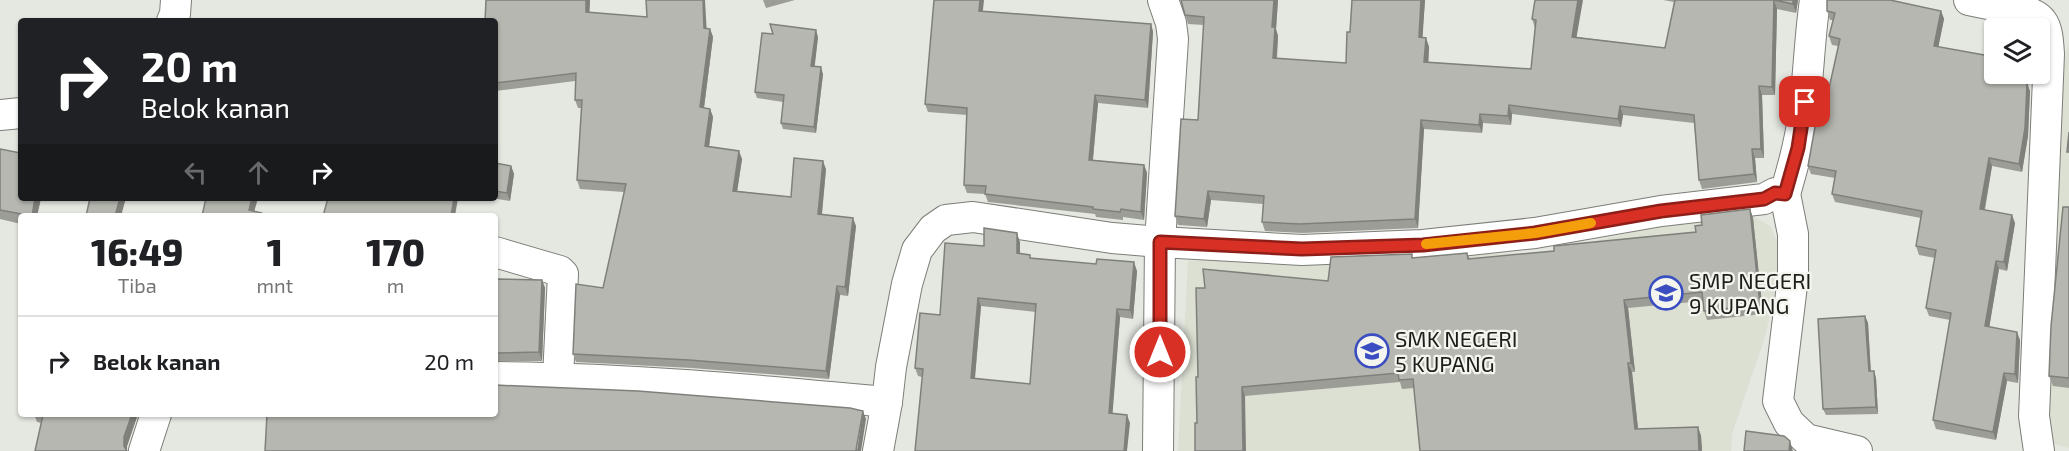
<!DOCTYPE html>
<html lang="id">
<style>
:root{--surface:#fff;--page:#f2f2f2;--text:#202124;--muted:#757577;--line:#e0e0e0}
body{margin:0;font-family:"Exo 2",sans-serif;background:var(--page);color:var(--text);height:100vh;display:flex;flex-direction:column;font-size:22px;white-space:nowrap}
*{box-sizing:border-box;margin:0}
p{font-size:20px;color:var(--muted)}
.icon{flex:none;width:33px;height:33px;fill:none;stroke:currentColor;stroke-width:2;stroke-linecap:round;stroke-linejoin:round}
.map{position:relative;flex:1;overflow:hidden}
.details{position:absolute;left:18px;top:213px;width:480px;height:204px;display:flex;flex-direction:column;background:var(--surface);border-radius:6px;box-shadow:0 2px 4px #0004}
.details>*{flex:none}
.hud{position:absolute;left:18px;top:18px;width:480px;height:183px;border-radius:6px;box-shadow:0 2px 4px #0004;background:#202124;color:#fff;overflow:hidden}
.fabs{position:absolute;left:1984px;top:18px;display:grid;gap:12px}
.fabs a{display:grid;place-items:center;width:66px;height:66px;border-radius:6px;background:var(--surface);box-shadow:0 2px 4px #0004;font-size:30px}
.pin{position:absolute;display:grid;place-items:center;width:51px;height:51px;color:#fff;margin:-26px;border-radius:12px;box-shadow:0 3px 9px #0006}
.me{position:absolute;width:66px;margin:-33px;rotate:0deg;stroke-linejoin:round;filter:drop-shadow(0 0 4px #0008)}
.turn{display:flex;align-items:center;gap:21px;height:126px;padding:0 24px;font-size:27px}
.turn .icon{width:78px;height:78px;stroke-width:2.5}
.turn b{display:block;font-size:42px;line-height:51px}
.lanes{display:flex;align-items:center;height:57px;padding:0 24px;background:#0003;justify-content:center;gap:30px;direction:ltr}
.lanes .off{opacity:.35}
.eta{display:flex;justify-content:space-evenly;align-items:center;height:102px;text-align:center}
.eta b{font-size:36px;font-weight:800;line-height:42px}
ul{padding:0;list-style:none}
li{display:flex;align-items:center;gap:18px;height:90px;padding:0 24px;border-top:2px solid var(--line)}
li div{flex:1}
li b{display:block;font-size:22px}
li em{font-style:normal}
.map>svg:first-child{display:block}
.built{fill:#dbe0d2}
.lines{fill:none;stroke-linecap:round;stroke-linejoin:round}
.minor-casing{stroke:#7c7e78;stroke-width:32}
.minor{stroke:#fff;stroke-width:30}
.wall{fill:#9c9d97;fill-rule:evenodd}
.shaded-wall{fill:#7f807b}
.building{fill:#b5b7b0;stroke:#7f807b;stroke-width:1.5;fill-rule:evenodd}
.route-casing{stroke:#8d1f18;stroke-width:15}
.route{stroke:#d93025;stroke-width:10}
.slow{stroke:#f59e0b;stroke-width:10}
.labels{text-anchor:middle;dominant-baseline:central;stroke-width:4.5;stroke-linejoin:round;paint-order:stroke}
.poi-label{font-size:22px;fill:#1d1d1b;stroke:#f3f5ee;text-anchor:start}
</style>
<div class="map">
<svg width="2069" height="451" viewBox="0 0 2069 451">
<rect width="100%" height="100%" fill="#e5e7e1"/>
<g class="built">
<path d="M2069,40V448L2051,443L2042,387L2052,132Z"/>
<path d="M1742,210L1770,226L1782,252L1766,334L1732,434L1731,451H1178L1188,261L1270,256L1550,253L1566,379L1554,250L1719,213Z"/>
</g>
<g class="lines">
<defs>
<g id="minor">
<path d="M1969,0C1983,3 1998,6 2012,8C2045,15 2047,22 2049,54L2034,416L2039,451"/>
<path d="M172,21L175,14L176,0"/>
<path d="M0,115L21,113"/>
<path d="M1785,194L1793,234V277L1778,401L1789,423L1806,439L1857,451"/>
<path d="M495,252L560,271L563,274L558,378"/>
<path d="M495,377C626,378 756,390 887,402L878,451"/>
<path d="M887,402L891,367L907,284L917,250L933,229L946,220L973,217L1112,238L1160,242L1302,250L1423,245L1535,233L1661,211L1764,199L1775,193L1785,194C1794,163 1802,134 1805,102C1809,68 1810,34 1815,0"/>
<path d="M144,451L156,414"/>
<path d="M1158,451L1160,242L1173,39L1171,23L1163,0"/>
</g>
</defs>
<use href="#minor" class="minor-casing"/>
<use href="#minor" class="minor"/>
</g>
<g class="wall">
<path d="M590,0L589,13L710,29L713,37L704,108L710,109L713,117L709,146L742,159L737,191L791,197L826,169L822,214L856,226L848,296L840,295L829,379L692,368L576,362L573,354L603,288L624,192L580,189L577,180L582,108H578L575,100V81L495,91V21Z"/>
<path d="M763,0H795L766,8Z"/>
<path d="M1181,0H1278L1276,29L1278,36L1277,59L1346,63L1350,32L1352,0H1425L1422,38H1426L1429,47L1428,62L1531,69L1535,28L1532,19L1535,0L1577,37L1665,48L1674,2L1663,0H1798L1796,13L1777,9L1775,95H1762L1764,158H1755L1757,182L1702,189L1699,180L1694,123L1623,115L1621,127L1512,114L1511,125L1483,123L1482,133L1424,129L1418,228L1302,233L1265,231L1262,222L1263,204L1211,200L1207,227L1178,225L1175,216L1198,120L1204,25L1188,24Z"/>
<path d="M983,11L1151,24L1153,32L1148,108L1098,103L1093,160L1144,165L1147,173L1144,220L1123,217V220L1096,217L1095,214L988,202L985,194L967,193L964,185L967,115L928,112L925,104Z"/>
<path d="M1827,11H1941L1944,19L1938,47L2028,86L2030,91L2028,136L2022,172L1992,166L1985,210L2015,223L2007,271L1999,269L1989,327L2020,340L2018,383L2007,381L1996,440L1936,429L1933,420L1950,320L1929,316L1926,308L1935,258L1919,255L1916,246L1921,218L1835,202L1832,194L1835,178L1811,174L1808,166L1824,111L1838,46L1832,45L1829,36L1833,20H1830Z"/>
<path d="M773,34L818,37L814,66L823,74L816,133L783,129L781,123L783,102L757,98L755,92Z"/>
<path d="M0,149L41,198L37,216H21V224L0,219Z"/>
<path d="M495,163L511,166L514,174L510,201L491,198H495Z"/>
<path d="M2069,207V388L2053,386L2049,376Z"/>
<path d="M1750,209L1753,218L1763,314L1707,320L1704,311L1703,301L1628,308L1635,372H1632L1638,429L1698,427L1701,436L1702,451L1414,388L1402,389L1400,382L1245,396L1197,423L1198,377L1414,258L1467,253L1470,259L1554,251L1696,232L1702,225Z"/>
<path d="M1020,242V254L1031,258L1137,271L1133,319L1120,317L1112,413L1130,423L918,376L915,368L940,315L984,246ZM981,306L1036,312L1030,384L975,379Z"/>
<path d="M495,279L542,280L545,288L542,361H495Z"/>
<path d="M1865,316L1868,323L1871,371H1874L1876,378L1878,414L1826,415L1823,409Z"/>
<path d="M34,414H138L127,446L37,422Z"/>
</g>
<g class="shaded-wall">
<path d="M586,0H590L589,20L586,12Z"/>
<path d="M703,0H705L707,36L704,28Z"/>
<path d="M980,0H984L982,19L979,11Z"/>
<path d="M1274,0H1278L1276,29L1278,36L1276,67L1273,58L1272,27Z"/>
<path d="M1421,0H1425L1422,46L1419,37Z"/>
<path d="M1578,0H1583L1575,46L1572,37Z"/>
<path d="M1774,0L1777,9L1775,95L1772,87Z"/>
<path d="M1793,0H1798L1796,13L1793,4Z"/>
<path d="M1941,11L1944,19L1937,54L1934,46Z"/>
<path d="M1151,24L1153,32L1148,108L1145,100Z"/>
<path d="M710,29L713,37L703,115L700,107Z"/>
<path d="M816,30L818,37L814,73L811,66Z"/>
<path d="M1426,38L1429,47L1428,71L1424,62Z"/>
<path d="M821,67L823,74L816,133L814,127Z"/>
<path d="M2026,74H2030L2028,86L2030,91L2028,136L2022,172L2019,164L2024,83Z"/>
<path d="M1759,86L1762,95L1764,158L1761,149Z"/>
<path d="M1095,95L1098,103L1092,168L1089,160Z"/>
<path d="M1509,105L1512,114L1511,125L1508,116Z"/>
<path d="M1620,106L1623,115L1621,127L1618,119Z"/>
<path d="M710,109L713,117L708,154L705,146Z"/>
<path d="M1480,114L1483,123L1482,133L1479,125Z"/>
<path d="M1421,120L1424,129L1418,228L1415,219Z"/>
<path d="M1752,149L1755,158L1757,182L1754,174Z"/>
<path d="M739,151L742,159L736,199L733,191Z"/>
<path d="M1989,158L1992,166L1983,217L1980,209Z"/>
<path d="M823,161L826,169L821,222L818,214Z"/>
<path d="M1144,165L1147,173L1144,220L1141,212Z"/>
<path d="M511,166L514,174L510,201L507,193Z"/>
<path d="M1208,191L1211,200L1207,227L1204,219Z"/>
<path d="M35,198H41L37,216H32Z"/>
<path d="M120,198H126L121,216H115Z"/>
<path d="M252,198H258L253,216L249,210Z"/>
<path d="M454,198H458L455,216H451Z"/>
<path d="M1750,209L1753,218L1763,314L1760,305Z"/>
<path d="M2012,215L2015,223L2007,271L2004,262Z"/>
<path d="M853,218L856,226L848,296L845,287Z"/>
<path d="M1017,233L1020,242V262L1017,253Z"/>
<path d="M1996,261L1999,269L1988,335L1985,326Z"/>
<path d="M1134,262L1137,271L1133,319L1130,310Z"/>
<path d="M542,280L545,288L542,361L539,352Z"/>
<path d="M837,286L840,295L829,379L826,371Z"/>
<path d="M978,298L981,306L974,387L971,378Z"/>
<path d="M1624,300L1628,308L1635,372L1631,363Z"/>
<path d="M1117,309L1120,317L1112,421L1109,413Z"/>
<path d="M1865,316L1868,323L1871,378L1869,371Z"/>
<path d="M2017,332L2020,340L2018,383L2015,374Z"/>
<path d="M1628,363L1632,372L1639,438L1635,429Z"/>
<path d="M1874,371L1876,378L1878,414L1876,407Z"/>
<path d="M2004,373L2007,381L1996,440L1993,432Z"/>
<path d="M1242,387L1245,396L1246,451H1243Z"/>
<path d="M863,411L866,419L861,451H857Z"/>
<path d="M132,414H138L127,446V451H126L124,446V437Z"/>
<path d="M1127,415L1130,423L1127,451H1124Z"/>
<path d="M1698,427L1701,436L1702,451H1699Z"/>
<path d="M1790,441L1793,451H1789Z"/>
</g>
<g class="building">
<path d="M486,0H586V12L647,17L646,0H703L704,28L710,29L700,107L710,109L705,146L739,151L733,191L791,197L794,158L823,161L818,214L853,218L845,287L837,286L826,371L689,360L573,354L576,284L603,288L626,184L577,180L582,100H575L576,73L495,83V21H485Z"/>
<path d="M934,0H980L979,11L1151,24L1145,100L1095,95L1089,160L1144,165L1141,212L1121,209L1120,212L1093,209V207L985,194L986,186L964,185L967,108L925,104Z"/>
<path d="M1181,0H1274L1272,27H1275L1273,58L1346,63L1347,32H1350L1352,0H1421L1419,37L1426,38L1424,62L1531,69L1536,20L1532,19L1535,0H1578L1572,37L1665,48L1675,0H1793V4L1774,0L1772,87L1759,86L1761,149H1752L1754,174L1699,180L1694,115L1620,106L1618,119L1509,105L1508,116L1480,114L1479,125L1421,120L1415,219L1299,224L1262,222L1264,196L1208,191L1204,219L1175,216L1181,119L1198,120L1204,17L1185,15Z"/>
<path d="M1827,0H1890L1941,11L1934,46L1995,57V74H2026L2024,83H2027L2025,128L2019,164L1989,158L1980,209L2012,215L2004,262L1996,261L1985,326L2017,332L2015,374L2004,373L1993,432L1933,420L1951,313L1926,308L1936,250L1916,246L1922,211L1832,194L1836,171L1808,166L1818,110L1824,111L1840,39L1829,36L1835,13L1827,11Z"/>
<path d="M770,24L816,30L811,66L821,67L814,127L781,123L784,95L755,92L762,33L773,34Z"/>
<path d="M2069,132V152H2067Z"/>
<path d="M0,149L21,153V198H35L32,216L0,210Z"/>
<path d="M495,163L511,166L507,193L495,191Z"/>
<path d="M90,198H120L115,216H86Z"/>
<path d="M206,198H252L249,210L262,213V216H202Z"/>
<path d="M328,198H454L451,216H323Z"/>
<path d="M2063,207H2069V378L2049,376L2051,326Z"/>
<path d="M1750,209L1760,305L1704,311L1702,292L1624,300L1631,363H1628L1635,429L1698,427L1699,451H1420L1413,379L1399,380L1398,373L1242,387L1243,451H1195V423H1197L1196,377H1198L1196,288H1205L1203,269L1328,281L1331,257L1412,254V258L1467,253L1468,259L1554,251V246L1696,232L1695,226L1702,225L1701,215Z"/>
<path d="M984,228L1017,233V253L1030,255V258L1096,264L1097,259L1134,262L1130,310L1117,309L1109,413L1127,415L1124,451H915L923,369L915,368L920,313L940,315L945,243L984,246ZM978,298L1036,304L1030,384L971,378Z"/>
<path d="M495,279L542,280L539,352L495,353Z"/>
<path d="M1865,316L1869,371H1874L1876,407L1823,409L1818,319Z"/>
<path d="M495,385L638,391L850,408L863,411L856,450L860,451H265L267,414H495Z"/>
<path d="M37,414H132L124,437V446L127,451H35L43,415Z"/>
<path d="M1746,431L1784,436L1790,441L1789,451H1744Z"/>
</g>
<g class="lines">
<defs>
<path id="route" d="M1160,352V242L1302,249L1423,245L1535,233L1661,211L1764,199L1775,193L1785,194L1798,148L1805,102"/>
</defs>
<use href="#route" class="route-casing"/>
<use href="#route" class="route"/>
<path class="slow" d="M1426,244L1535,233L1591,223"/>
</g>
<defs>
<symbol id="school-ring" viewBox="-11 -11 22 22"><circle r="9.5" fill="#f3f5ee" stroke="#3a4ec1" stroke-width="1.5"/><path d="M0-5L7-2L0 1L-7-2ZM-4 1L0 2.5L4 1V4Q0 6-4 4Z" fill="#3a4ec1"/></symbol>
</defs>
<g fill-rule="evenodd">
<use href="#school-ring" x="1647" y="274" width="38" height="38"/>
<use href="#school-ring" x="1353" y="332" width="38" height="38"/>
</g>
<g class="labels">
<g class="poi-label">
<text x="1689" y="280">SMP NEGERI<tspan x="1689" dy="25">9 KUPANG</tspan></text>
<text x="1395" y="338">SMK NEGERI<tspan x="1395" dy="25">5 KUPANG</tspan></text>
</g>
</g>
</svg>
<div class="fabs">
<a><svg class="icon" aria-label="layers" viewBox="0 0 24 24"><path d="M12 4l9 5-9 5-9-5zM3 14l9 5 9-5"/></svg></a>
</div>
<div class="pin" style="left:1805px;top:102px;background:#d93025"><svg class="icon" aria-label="arrive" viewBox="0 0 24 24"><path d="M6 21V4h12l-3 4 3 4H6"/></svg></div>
<svg class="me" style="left:1160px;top:352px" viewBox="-20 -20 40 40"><circle r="17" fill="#d93025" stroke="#fff" stroke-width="3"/><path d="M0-11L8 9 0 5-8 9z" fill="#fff"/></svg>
<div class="hud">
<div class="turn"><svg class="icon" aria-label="right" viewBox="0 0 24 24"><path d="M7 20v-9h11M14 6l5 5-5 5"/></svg><div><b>20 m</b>Belok kanan</div></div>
<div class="lanes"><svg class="icon off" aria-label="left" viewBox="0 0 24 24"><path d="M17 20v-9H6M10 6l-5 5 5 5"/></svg><svg class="icon off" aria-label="ahead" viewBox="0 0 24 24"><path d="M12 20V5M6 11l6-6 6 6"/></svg><svg class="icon" aria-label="right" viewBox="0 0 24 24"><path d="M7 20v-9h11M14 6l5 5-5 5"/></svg></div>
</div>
<section class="details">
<div class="eta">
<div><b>16:49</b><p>Tiba</p></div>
<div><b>1</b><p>mnt</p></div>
<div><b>170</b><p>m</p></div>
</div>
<ul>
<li><svg class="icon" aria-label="right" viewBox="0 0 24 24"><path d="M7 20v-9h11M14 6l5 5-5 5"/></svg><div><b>Belok kanan</b></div><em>20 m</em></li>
</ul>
</section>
</div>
